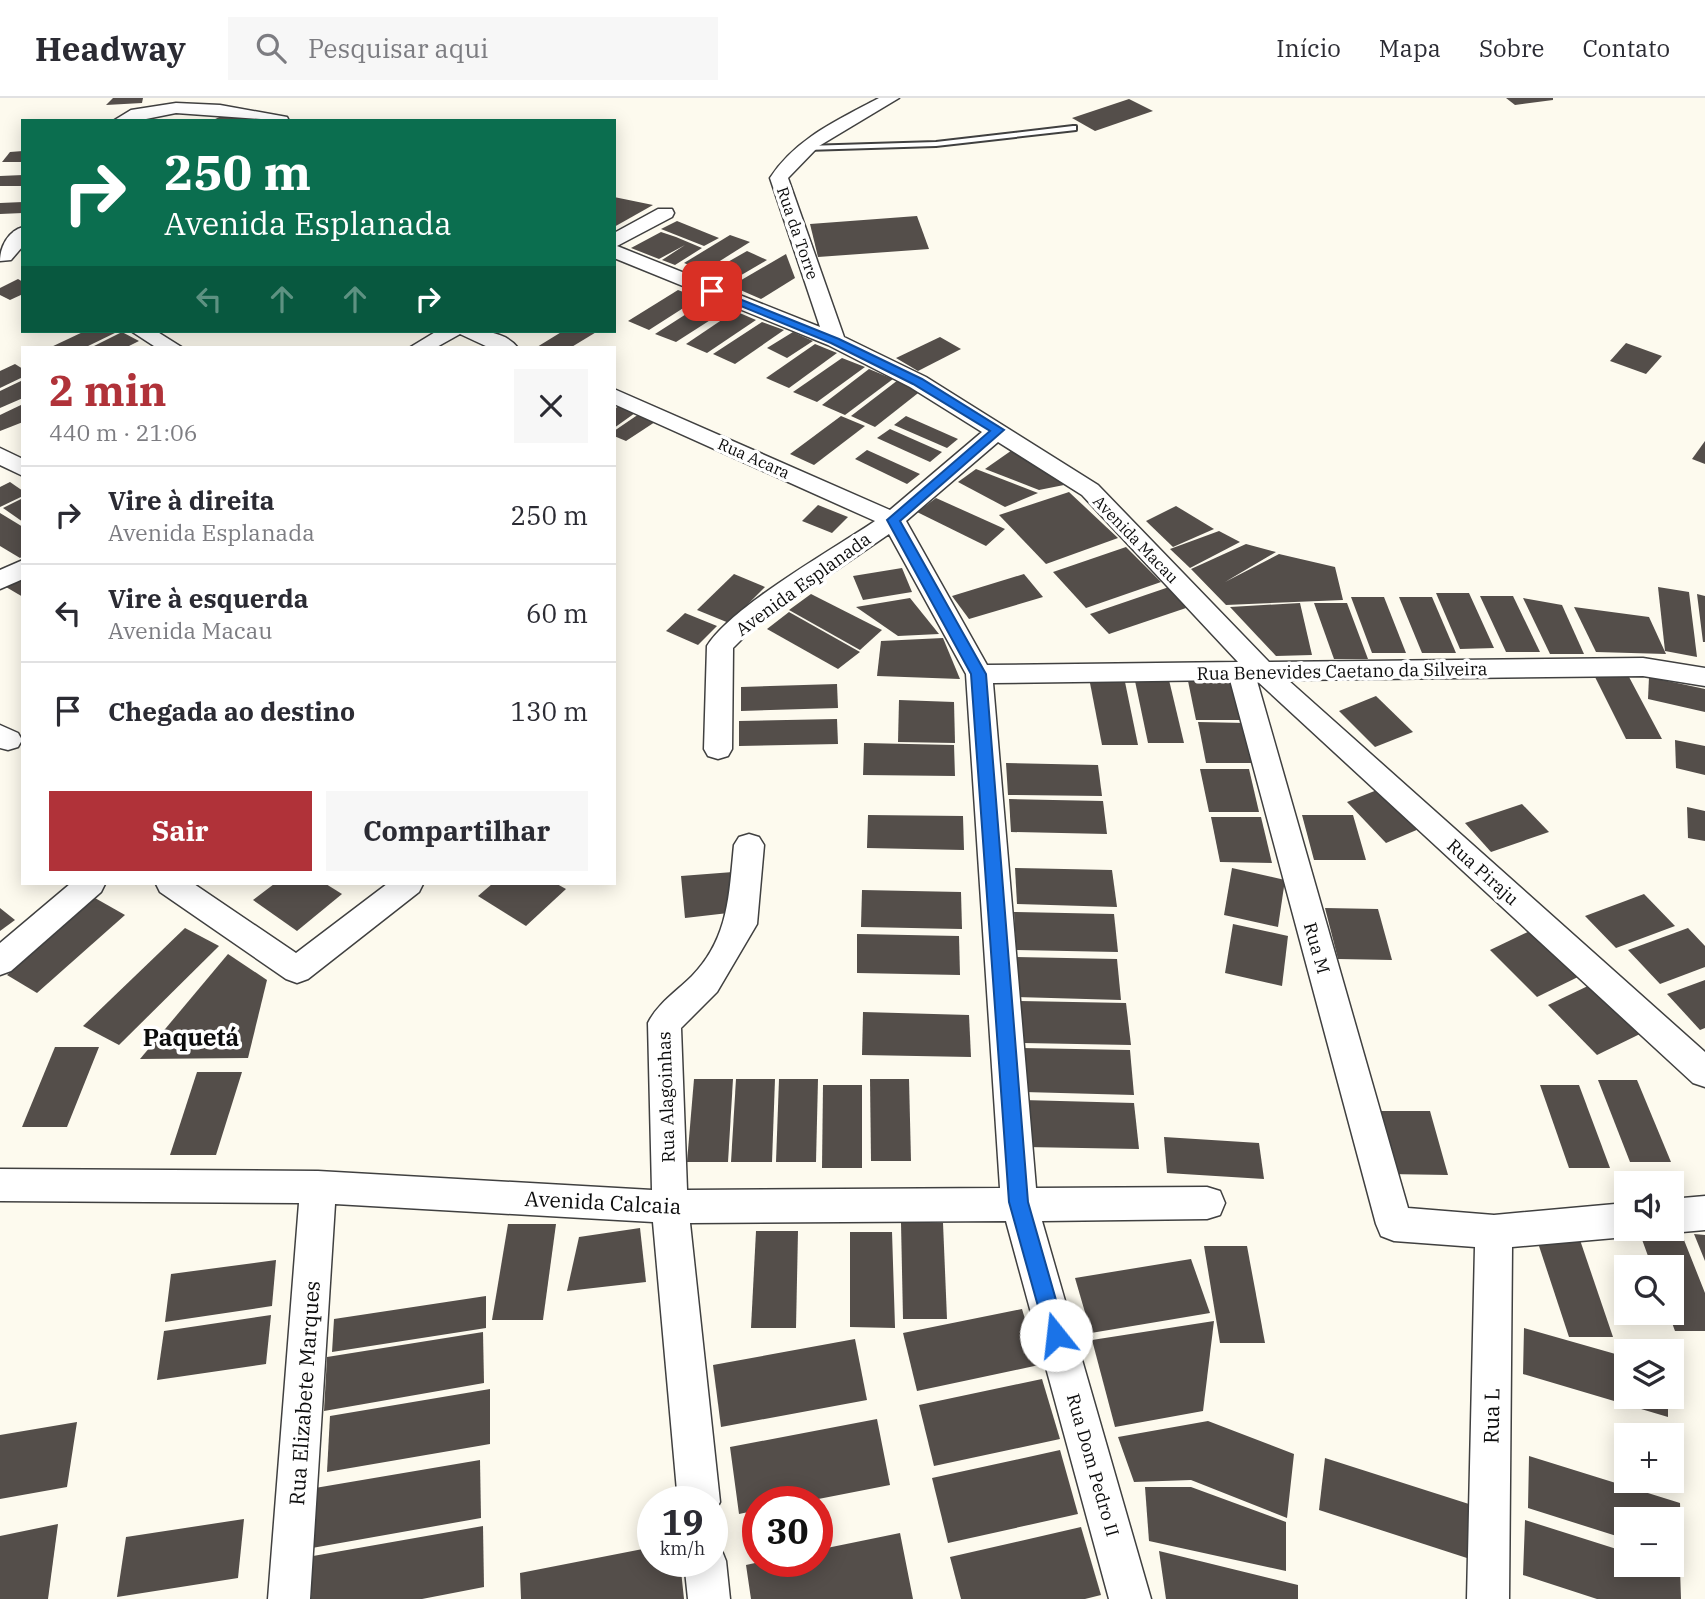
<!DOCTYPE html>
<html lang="pt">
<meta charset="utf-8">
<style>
:root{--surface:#fff;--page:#f7f7f7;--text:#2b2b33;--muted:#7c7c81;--line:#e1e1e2;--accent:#b03239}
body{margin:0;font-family:"IBM Plex Serif",serif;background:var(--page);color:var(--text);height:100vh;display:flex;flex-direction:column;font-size:26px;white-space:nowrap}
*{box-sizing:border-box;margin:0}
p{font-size:23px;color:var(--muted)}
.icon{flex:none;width:38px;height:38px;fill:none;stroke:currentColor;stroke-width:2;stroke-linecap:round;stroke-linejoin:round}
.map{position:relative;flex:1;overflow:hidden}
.side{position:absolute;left:21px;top:248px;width:595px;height:539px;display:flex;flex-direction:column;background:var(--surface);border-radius:0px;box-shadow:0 4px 18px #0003}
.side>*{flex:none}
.banner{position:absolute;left:21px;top:21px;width:595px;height:214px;border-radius:0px;box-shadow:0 4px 18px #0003;background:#0b6e4f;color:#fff;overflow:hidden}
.tools{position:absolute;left:1614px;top:1073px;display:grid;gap:14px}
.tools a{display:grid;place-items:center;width:70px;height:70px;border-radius:0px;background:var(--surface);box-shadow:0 4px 18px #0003;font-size:35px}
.speed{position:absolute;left:637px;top:1388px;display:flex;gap:14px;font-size:35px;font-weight:700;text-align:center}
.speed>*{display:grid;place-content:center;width:91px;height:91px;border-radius:50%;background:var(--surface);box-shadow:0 4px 18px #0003;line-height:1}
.speed small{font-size:18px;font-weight:400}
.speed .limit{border:10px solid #d22;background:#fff;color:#111}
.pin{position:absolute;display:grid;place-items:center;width:60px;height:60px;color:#fff;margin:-30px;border-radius:14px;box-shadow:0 4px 10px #0006}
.me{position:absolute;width:77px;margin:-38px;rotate:344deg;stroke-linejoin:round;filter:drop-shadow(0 0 5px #0008)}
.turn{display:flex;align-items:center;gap:24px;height:147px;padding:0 28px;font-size:32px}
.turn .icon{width:91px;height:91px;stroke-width:2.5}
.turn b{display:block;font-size:49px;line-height:60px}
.lanes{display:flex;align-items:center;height:66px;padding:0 28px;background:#0003;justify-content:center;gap:35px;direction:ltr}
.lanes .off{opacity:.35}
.round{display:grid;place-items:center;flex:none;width:74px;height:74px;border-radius:0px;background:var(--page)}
.overview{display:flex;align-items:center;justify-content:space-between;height:119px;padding:0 28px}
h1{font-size:42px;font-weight:700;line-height:52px;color:var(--accent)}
.action{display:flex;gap:14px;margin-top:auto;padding:14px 28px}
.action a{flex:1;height:80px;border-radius:0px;background:var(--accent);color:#fff;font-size:28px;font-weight:700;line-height:80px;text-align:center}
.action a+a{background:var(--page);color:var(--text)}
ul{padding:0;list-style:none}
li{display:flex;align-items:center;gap:21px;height:98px;padding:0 28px;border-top:2px solid var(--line)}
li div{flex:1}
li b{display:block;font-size:26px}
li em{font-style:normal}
header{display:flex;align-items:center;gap:42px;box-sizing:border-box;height:98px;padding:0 35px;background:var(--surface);border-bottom:2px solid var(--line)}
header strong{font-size:33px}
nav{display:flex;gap:38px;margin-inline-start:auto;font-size:24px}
.search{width:490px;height:63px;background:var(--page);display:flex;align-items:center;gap:18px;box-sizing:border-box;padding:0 24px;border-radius:0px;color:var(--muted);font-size:26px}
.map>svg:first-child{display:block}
.building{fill:#544e4a}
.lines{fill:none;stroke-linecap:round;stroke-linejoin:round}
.service-casing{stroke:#404040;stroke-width:4}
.minor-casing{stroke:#404040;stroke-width:3}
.service{fill:#fff;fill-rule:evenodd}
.minor{fill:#fff;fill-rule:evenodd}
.route{fill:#1a73e8;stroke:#114b97;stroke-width:2}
.labels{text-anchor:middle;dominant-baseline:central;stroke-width:7;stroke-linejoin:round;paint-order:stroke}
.far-street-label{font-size:16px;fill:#0d0d0d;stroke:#fff}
.street-label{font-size:18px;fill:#0d0d0d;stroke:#fff}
.near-street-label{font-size:21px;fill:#0d0d0d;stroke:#fff}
.district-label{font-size:24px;font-weight:bold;fill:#0d0d0d;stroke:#fff}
</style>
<header>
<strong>Headway</strong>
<div class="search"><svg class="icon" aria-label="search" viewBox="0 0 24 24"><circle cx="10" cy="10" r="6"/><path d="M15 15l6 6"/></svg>Pesquisar aqui</div>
<nav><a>Início</a><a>Mapa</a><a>Sobre</a><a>Contato</a></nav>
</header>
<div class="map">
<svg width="1705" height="1501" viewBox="0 0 1705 1501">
<rect width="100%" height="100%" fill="#fdfaee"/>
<g class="building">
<path d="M113,0H143L142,5L106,7Z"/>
<path d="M1506,0H1553V2L1515,7Z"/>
<path d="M1129,1L1153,13L1095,33L1072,20Z"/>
<path d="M228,15L251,18L241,23H211Z"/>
<path d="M23,53V64H2L10,54Z"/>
<path d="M23,77V88H0V78Z"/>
<path d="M614,99L653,107L614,129Z"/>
<path d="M23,104V115L0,116V105Z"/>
<path d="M917,118L929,151L818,159L810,126Z"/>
<path d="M677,123L719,140L704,148L661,131Z"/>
<path d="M661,134L676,139L702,150L675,167L662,162L685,147L659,161L631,150Z"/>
<path d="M730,137L750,144L704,173L684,165Z"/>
<path d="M747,153L767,162L726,186L705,177Z"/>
<path d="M786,156L795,180L761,201L731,188Z"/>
<path d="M18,181L23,184V196L10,202L0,197V190Z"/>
<path d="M678,192L699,200L649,232L628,223Z"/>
<path d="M705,204L726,212L676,244L655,236Z"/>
<path d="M735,213L756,222L707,255L686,246Z"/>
<path d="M762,224L784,232L735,266L713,256Z"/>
<path d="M85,233H119L84,250H49Z"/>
<path d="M563,233H598L570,250L537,249Z"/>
<path d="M122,234L139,243L125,250H90Z"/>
<path d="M793,234L813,243L787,260L767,250Z"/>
<path d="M940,239L961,251L918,273L896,260Z"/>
<path d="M1626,245L1662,258L1646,276L1610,263Z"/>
<path d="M815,246L837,255L789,290L766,280Z"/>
<path d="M842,260L865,269L817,304L793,294Z"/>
<path d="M15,266L23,271V279L0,290V273Z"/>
<path d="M869,271L893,281L845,317L822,307Z"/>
<path d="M23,282V300L0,310V293Z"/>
<path d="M898,282L922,292L875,329L851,318Z"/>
<path d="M23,306V324L0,333V317Z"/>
<path d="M619,308L635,315L614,330V311Z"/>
<path d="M639,316L655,324L626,343L614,338V333Z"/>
<path d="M841,318L865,328L814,367L790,356Z"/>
<path d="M906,318L958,341L947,350L894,327Z"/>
<path d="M890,331L942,354L930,364L877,340Z"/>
<path d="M1705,343V366L1692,361Z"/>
<path d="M1015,350L1064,387L1039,392L985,371Z"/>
<path d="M867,352L920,376L907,386L855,361Z"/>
<path d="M976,371L1038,395L1005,409L958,384Z"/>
<path d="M10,384L23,393V398L0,409V389Z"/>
<path d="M1069,394L1118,440L1046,466L999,417Z"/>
<path d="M23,400V424L3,410Z"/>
<path d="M936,400L1005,431L986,448L917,414Z"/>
<path d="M818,407L848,419L832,435L802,423Z"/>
<path d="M1176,408L1214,431L1173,449L1146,423Z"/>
<path d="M0,415L23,429V458L20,460L0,448Z"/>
<path d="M1219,433L1240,444L1190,470L1170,451Z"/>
<path d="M1246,446L1276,454L1225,484L1279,456L1335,469L1343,502L1226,507L1191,471Z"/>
<path d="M1126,449L1161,484L1086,510L1053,474Z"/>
<path d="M902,470L912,494L863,502L853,478Z"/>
<path d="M734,476L765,489L729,525L697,512Z"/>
<path d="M1024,476L1043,499L969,521L952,498Z"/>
<path d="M23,479V499L6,489Z"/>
<path d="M1169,489L1189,509L1109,536L1090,516Z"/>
<path d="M1658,489L1689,494L1697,559L1665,553Z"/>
<path d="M1436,495H1469L1494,550L1460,551Z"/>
<path d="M811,496L882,532L860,552L789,512Z"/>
<path d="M1697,496L1705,498V544H1703Z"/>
<path d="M1480,498H1513L1540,554H1506Z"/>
<path d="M1351,499H1384L1406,555H1372Z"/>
<path d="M1399,499H1432L1456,555H1422Z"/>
<path d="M910,500L939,536L898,538L856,509Z"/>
<path d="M1523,500L1562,507L1584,556H1550Z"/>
<path d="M1300,505L1312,557L1276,558L1230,509Z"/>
<path d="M1314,505H1347L1368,561H1334Z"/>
<path d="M1574,509L1649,519L1666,556L1596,554Z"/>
<path d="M789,514L860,554L838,571L767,531Z"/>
<path d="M685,515L717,528L698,547L666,533Z"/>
<path d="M943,540L960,581L877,578L881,543Z"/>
<path d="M1595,579H1629L1662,641H1626Z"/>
<path d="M1649,579L1705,591V614L1648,601Z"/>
<path d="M1169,582L1184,645H1148L1135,583Z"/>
<path d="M1188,583L1234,584L1244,622H1196Z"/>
<path d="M1125,584L1138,647H1102L1090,585Z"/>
<path d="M837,586L838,610L741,613V589Z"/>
<path d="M1376,598L1413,634L1375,649L1339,613Z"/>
<path d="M899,602L954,604L955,645L898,644Z"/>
<path d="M837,621L838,646L739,648V623Z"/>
<path d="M1198,624L1245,625L1255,665H1206Z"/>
<path d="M1675,642L1705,648V677L1676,670Z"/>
<path d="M864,645L954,647L955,678L863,677Z"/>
<path d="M1006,665L1098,667L1102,698L1008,697Z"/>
<path d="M1200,671H1249L1259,714H1209Z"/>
<path d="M1387,688L1426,728L1386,745L1347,704Z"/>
<path d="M1009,701L1103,703L1107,736L1011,734Z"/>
<path d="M1522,706L1549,734L1491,754L1465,725Z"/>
<path d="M1687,709L1705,713V743L1688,740Z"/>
<path d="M868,717L963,718L964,752L867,750Z"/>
<path d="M1302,717H1353L1366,762H1314Z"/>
<path d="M1211,719H1261L1272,765L1220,764Z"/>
<path d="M1015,770L1112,772L1117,809L1017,806Z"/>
<path d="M1232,770L1285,782L1278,829L1224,817Z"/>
<path d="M733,774L737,814L685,820L681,778Z"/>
<path d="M274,786H326L342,796L297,833L253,802Z"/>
<path d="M492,786H557L566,791L526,828L478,798Z"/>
<path d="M862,792L961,794L962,831L861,829Z"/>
<path d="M1644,796L1675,828L1616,850L1585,818Z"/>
<path d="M95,800L125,817L37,895L7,877Z"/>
<path d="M0,810L15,822L0,833Z"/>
<path d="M1325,810L1378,811L1392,862L1338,861Z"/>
<path d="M1014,814L1114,816L1118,854L1016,852Z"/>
<path d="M1233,826L1288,838L1282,888L1225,875Z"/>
<path d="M185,830L219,848L119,947L83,928Z"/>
<path d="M1688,830L1705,848V869L1660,886L1628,852Z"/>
<path d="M1532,832L1578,879L1537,899L1490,852Z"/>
<path d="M857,836L959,838L960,877L857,875Z"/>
<path d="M228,856L267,882L248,960L140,961Z"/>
<path d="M1014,859L1117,861L1121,902L1016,899Z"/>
<path d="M1705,882V930L1700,932L1667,896Z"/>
<path d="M1590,887L1640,936L1597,957L1548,907Z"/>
<path d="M1020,903L1126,905L1131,947L1023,945Z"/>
<path d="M863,914L969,917L971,959L862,957Z"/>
<path d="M55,949H99L67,1029H22Z"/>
<path d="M1021,950L1130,952L1134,997L1024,994Z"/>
<path d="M197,974H242L216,1057H170Z"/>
<path d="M694,981H733L728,1064H687Z"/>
<path d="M736,981H775L772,1064H731Z"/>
<path d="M779,981H818L816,1064H776Z"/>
<path d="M870,981H909L911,1063H871Z"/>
<path d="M1598,982H1637L1671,1064H1630Z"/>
<path d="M823,987H862V1070H822Z"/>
<path d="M1540,987H1579L1610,1070H1569Z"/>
<path d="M1023,1002L1134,1005L1139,1051L1025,1049Z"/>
<path d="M1371,1013H1430L1448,1077L1387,1076Z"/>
<path d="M1164,1039L1259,1045L1264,1081L1167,1075Z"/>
<path d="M901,1125H943L947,1221H903Z"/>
<path d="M508,1126H556L543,1222H492Z"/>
<path d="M640,1130L646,1184L567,1193L579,1139Z"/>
<path d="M756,1133H798L796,1230H751Z"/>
<path d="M850,1134H892L895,1230L850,1229Z"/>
<path d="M1640,1136L1682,1137L1705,1195V1233H1675L1668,1214H1671V1169H1652Z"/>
<path d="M1694,1136L1705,1137V1163Z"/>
<path d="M1537,1142H1580L1613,1239H1569Z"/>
<path d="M1204,1148H1247L1265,1245H1220Z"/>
<path d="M1191,1161L1210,1215L1091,1235L1075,1180Z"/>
<path d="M276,1162L272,1208L165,1224L171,1176Z"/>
<path d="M486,1198V1230L332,1254L334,1221Z"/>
<path d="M1022,1211L1039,1267L917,1293L903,1235Z"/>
<path d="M271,1217L266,1266L157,1282L164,1233Z"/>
<path d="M1214,1223L1203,1313L1115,1329L1092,1242Z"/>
<path d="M1524,1230L1626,1259V1298H1668V1319L1523,1276Z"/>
<path d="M483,1234L484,1285L324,1313L327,1259Z"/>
<path d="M855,1241L867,1302L721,1329L713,1267Z"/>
<path d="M1042,1281L1060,1341L934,1368L919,1307Z"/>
<path d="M490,1291V1346L327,1374L330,1318Z"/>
<path d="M877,1321L890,1387L803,1404H758V1412L739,1416L730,1349Z"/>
<path d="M1208,1323L1294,1356L1287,1420L1191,1382L1134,1384L1118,1339Z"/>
<path d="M77,1324L67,1389L0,1401V1337Z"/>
<path d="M1060,1352L1078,1416L948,1445L932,1380Z"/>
<path d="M1529,1358L1680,1405L1682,1458L1671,1455V1421H1626V1441L1528,1410Z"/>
<path d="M1325,1360L1472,1407L1470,1461L1319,1412Z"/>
<path d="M480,1362L481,1420L312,1450L315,1390Z"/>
<path d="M1145,1389H1191L1286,1424V1473L1149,1443Z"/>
<path d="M244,1421L238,1480L117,1499L126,1439Z"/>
<path d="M1525,1422L1626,1454V1466H1665L1680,1471L1681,1501H1597L1523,1477Z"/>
<path d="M58,1426L48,1501H0V1438Z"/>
<path d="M483,1428L484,1489L422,1501H311L313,1458Z"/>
<path d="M1081,1429L1101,1497L1085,1501H961L950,1459Z"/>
<path d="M900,1435L913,1501H751L746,1467L764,1463H817V1452Z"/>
<path d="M653,1449V1463H680L684,1501H521L520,1475Z"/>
<path d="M1159,1453L1298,1487V1501H1166Z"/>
</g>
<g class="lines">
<defs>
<path id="service" d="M1073,28H1076V32L936,48L806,52L802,50L806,48L936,44Z"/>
<g id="minor">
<path d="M879,0H899L819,48L788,80L844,239L926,279L1098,387L1269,564L1643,560L1705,570V588L1643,578L1288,582L1705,954V989L1693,985L1257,583L1408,1110L1494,1117L1626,1105V1130H1640L1626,1139L1512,1149L1509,1501H1467L1475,1149L1394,1143L1381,1138L1376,1126L1230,582L993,585L1036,1090L1207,1089L1220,1093L1225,1105L1220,1117L1207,1121L1042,1123L1151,1501H1109L1006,1123L690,1125L720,1404L712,1419V1404H678L653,1124L335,1106L310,1501H268L299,1105L0,1103V1071L318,1073L652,1092L648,925C657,906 677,893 692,878C729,840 729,796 734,747L739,739L749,736L759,739L764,747L757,826L717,894L681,930L687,1092L1000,1090L966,576L889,436L756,527L733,550L732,651L728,658L718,661L708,658L704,651L707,548C732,508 832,452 875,423L614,306V291L890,412L982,334L910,289L828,247L614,160V135L658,111H672L674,115L672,119L617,148L820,229L770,80C796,40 838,22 879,0ZM998,344L1082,397L1238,564L987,567L906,423Z"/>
<path d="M176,5L220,7L287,19L289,23L176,15L136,23H113L131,12Z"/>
<path d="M23,129V148L11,162L0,163C0,149 8,133 23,129Z"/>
<path d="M131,233H156L183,250H157Z"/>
<path d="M437,233C461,233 501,227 518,250H490L460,236L435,250H409Z"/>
<path d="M0,350L23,361V378L0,367Z"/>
<path d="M23,462V481L0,491V472Z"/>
<path d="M0,627L18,635L22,642L18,649L8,652L0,650Z"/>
<path d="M70,786H105L101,794L11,873L0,877V845Z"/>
<path d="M156,786H194L296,855L387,786H423L419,794L308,881L297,885L286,881L160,794Z"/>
<path d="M1705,1098V1132L1671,1135L1660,1130H1671V1101Z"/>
<path d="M712,1445L720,1448L726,1463L730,1501H688L684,1463H712Z"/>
</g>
</defs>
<use href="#service" class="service-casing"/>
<use href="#minor" class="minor-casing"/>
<use href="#service" class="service"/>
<use href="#minor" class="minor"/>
</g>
<path class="route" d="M712,190L839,241L922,281L1004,332L900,423L986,576L1028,1104L1066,1237L1063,1244L1056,1246L1049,1244L1046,1237L1009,1104L971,576L887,422L990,333L913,286L831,245L709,195V191Z"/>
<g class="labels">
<g class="far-street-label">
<text transform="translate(798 135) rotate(71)">Rua da Torre</text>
<text transform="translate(754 360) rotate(24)">Rua Acara</text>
<text transform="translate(1136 441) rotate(46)">Avenida Macau</text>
</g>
<g class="street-label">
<text transform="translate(803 486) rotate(-36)">Avenida Esplanada</text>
<text transform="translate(1342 573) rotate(-1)">Rua Benevides Caetano da Silveira</text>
<text transform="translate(1483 774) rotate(42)">Rua Piraju</text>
<text transform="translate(1317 850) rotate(74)">Rua M</text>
<text transform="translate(666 999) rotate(-92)">Rua Alagoinhas</text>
<text transform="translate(1093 1367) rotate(74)">Rua Dom Pedro II</text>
</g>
<g class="near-street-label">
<text transform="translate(603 1104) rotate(3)">Avenida Calcaia</text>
<text transform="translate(304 1295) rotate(-86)">Rua Elizabete Marques</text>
<text transform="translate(1491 1318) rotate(-89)">Rua L</text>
</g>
<g class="district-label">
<text x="191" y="939">Paquetá</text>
</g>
</g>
</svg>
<div class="tools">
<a><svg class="icon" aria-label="sound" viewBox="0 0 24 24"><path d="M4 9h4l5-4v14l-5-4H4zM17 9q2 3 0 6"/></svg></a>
<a><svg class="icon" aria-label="search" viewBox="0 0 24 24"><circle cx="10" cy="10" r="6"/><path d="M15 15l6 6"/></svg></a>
<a><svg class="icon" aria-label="layers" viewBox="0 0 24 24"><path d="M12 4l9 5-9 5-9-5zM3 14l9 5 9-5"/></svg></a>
<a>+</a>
<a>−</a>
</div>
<div class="speed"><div>19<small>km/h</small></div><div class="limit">30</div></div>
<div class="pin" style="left:712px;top:193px;background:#d93025"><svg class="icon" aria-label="arrive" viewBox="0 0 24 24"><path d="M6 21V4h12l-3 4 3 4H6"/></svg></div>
<svg class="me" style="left:1056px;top:1237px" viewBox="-20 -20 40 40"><circle r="19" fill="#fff"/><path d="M0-13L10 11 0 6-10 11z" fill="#1a73e8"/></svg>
<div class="banner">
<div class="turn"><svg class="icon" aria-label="right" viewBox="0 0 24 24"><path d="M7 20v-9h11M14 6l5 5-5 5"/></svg><div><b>250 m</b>Avenida Esplanada</div></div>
<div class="lanes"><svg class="icon off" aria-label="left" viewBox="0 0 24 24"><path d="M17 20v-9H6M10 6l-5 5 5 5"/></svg><svg class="icon off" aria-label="ahead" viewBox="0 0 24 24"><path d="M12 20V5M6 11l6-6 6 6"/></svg><svg class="icon off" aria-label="ahead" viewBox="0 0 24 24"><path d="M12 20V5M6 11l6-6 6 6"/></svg><svg class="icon" aria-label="right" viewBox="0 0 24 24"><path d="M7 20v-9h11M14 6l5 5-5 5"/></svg></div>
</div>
<section class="side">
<div class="overview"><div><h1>2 min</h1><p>440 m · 21:06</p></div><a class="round"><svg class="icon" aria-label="close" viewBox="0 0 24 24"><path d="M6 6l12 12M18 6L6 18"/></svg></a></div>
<ul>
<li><svg class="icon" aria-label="right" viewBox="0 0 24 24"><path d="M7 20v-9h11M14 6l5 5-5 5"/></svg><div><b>Vire à direita</b><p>Avenida Esplanada</p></div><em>250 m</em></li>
<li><svg class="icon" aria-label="left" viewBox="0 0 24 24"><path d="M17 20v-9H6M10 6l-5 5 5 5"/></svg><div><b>Vire à esquerda</b><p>Avenida Macau</p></div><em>60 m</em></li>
<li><svg class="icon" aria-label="arrive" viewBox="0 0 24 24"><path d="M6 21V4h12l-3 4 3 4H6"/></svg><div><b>Chegada ao destino</b></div><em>130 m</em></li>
</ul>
<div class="action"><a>Sair</a><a>Compartilhar</a></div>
</section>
</div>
